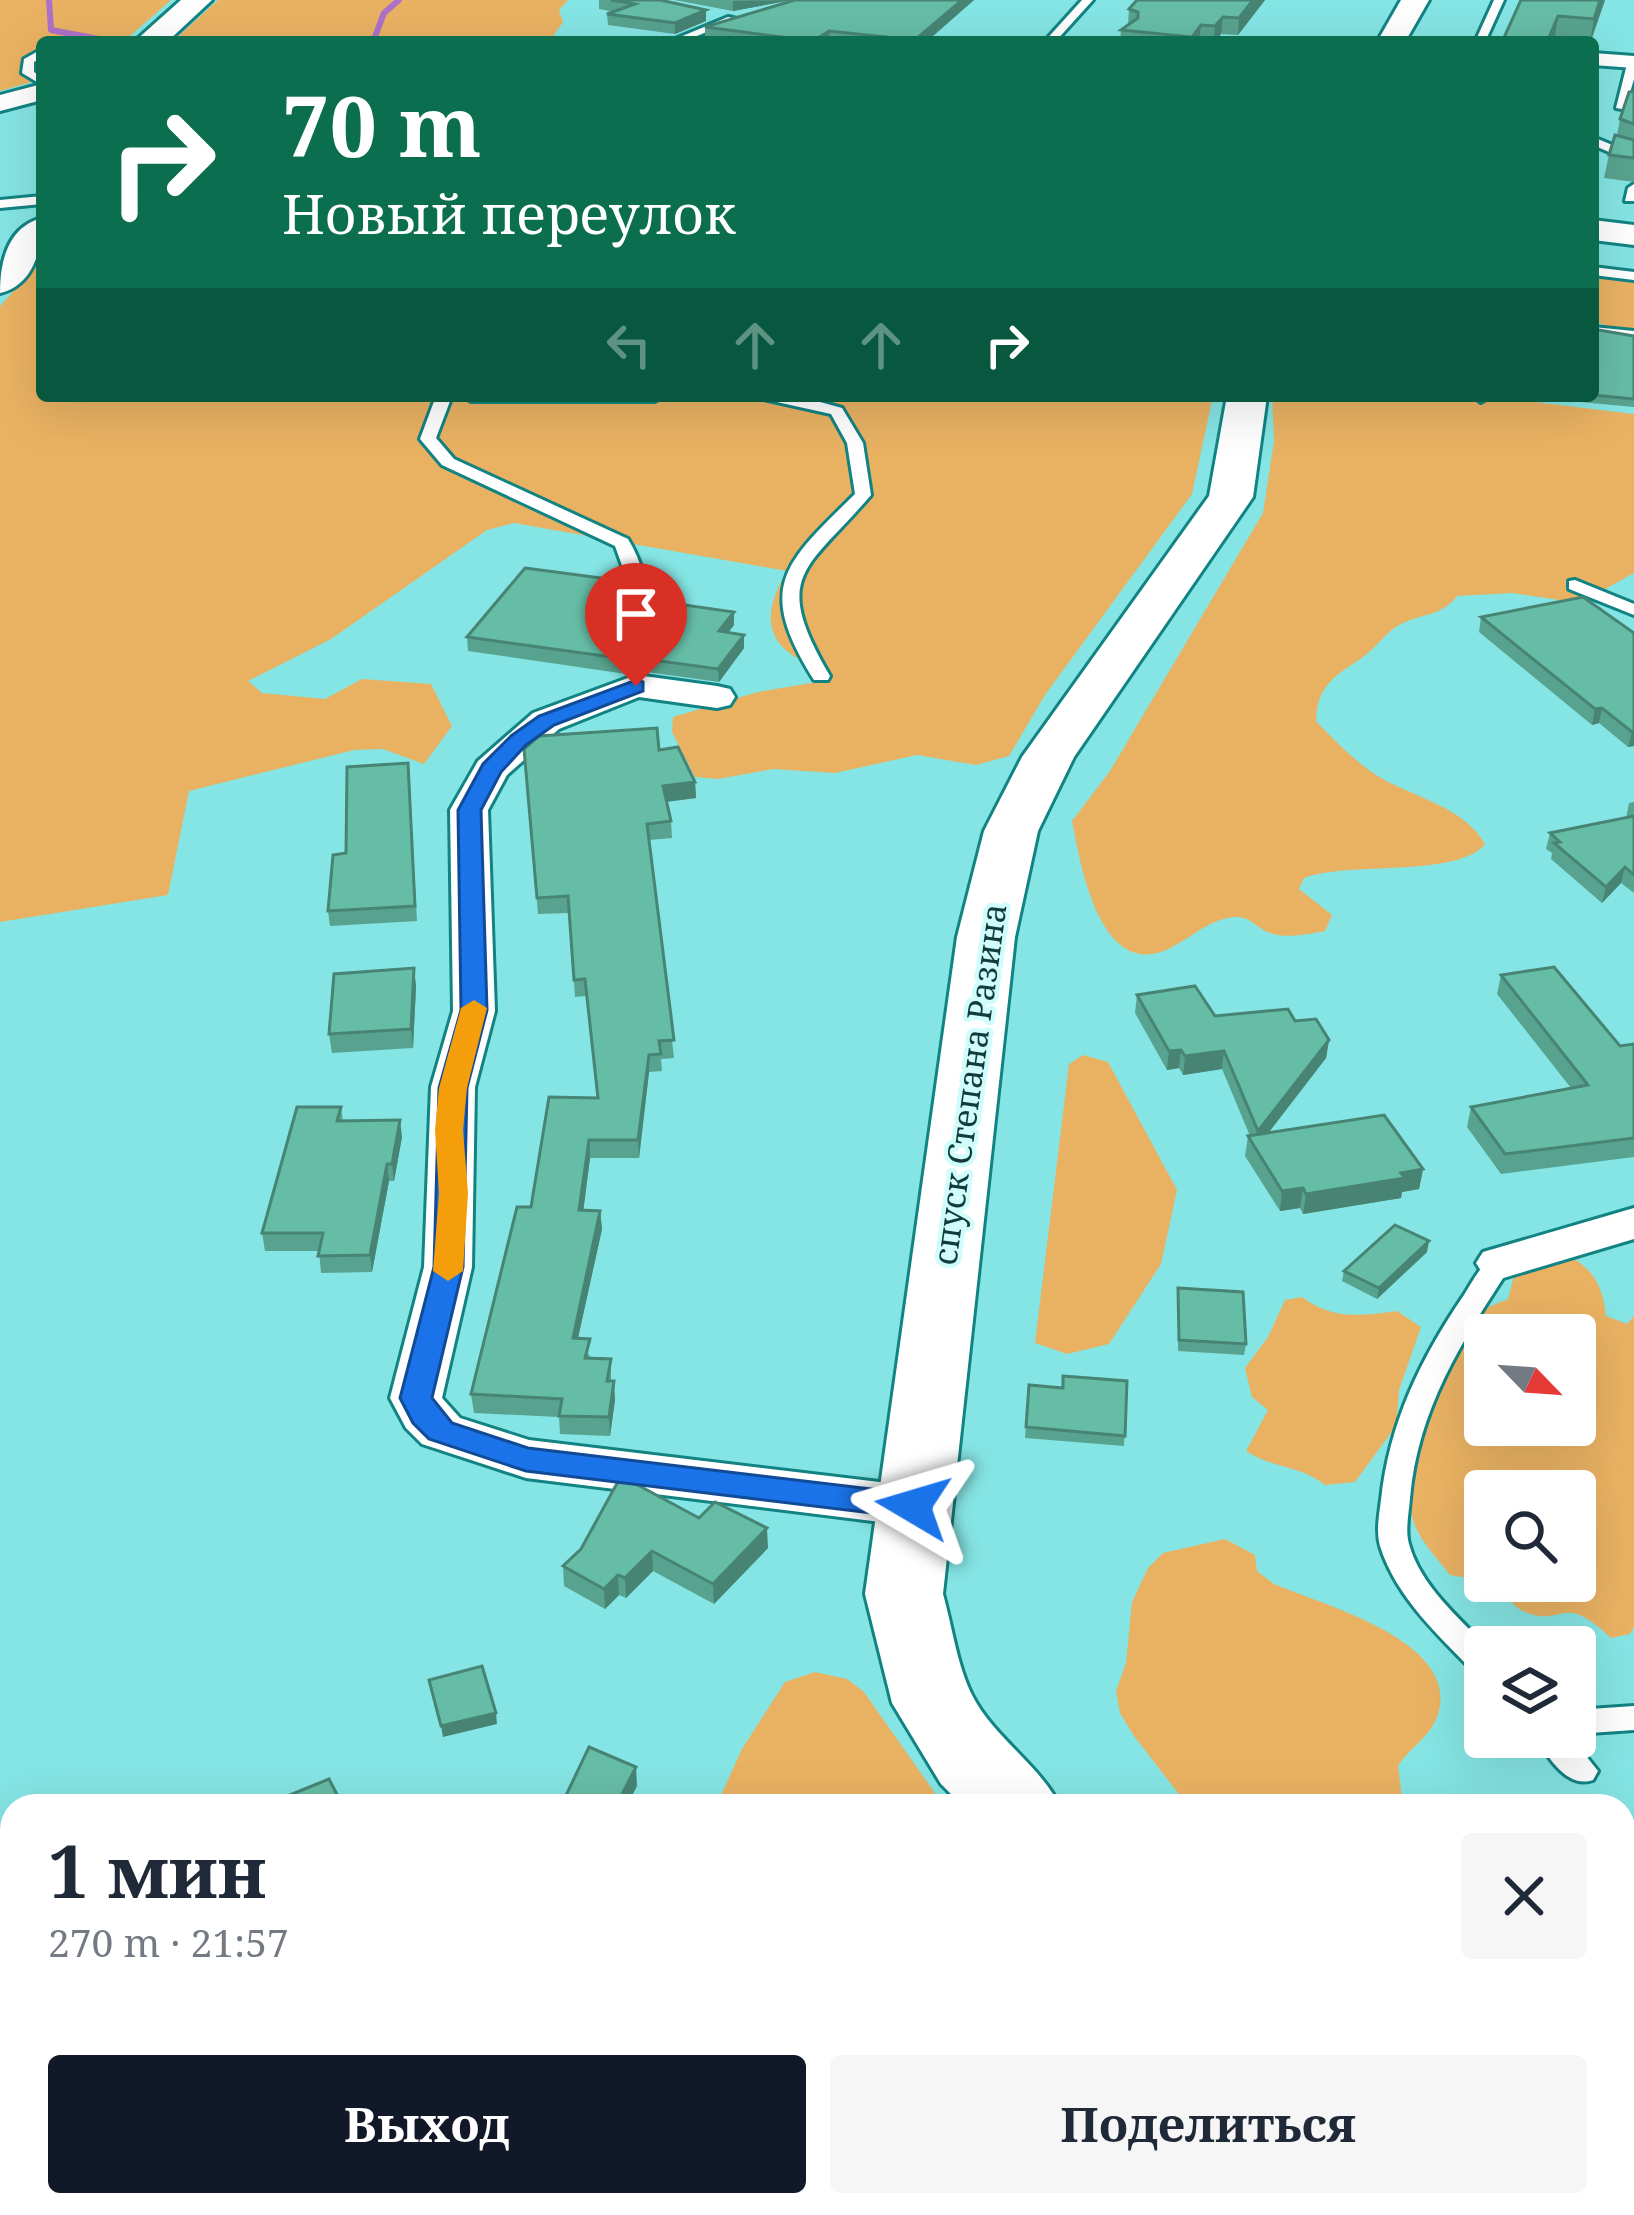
<!DOCTYPE html>
<html lang="ru">
<meta charset="utf-8">
<style>
:root{--surface:#fff;--page:#f6f6f7;--text:#1f2937;--muted:#747a83;--accent:#111827}
body{margin:0;font-family:"Noto Serif",serif;background:var(--page);color:var(--text);height:100vh;display:flex;flex-direction:column;font-size:45px;white-space:nowrap}
*{box-sizing:border-box;margin:0}
p{font-size:39px;color:var(--muted)}
.icon{flex:none;width:66px;height:66px;fill:none;stroke:currentColor;stroke-width:2;stroke-linecap:round;stroke-linejoin:round}
.map{position:relative;flex:1;overflow:hidden}
.sheet{position:absolute;left:0px;top:1794px;width:1635px;height:423px;display:flex;flex-direction:column;background:var(--surface);border-radius:36px 36px 0 0;box-shadow:0 12px 48px #0002}
.sheet>*{flex:none}
.hud{position:absolute;left:36px;top:36px;width:1563px;height:366px;border-radius:12px;box-shadow:0 12px 48px #0002;background:#0b6e4f;color:#fff;overflow:hidden}
.needle{width:78px;rotate:115deg}
.fabs{position:absolute;left:1464px;top:1314px;display:grid;gap:24px}
.fabs a{display:grid;place-items:center;width:132px;height:132px;border-radius:12px;background:var(--surface);box-shadow:0 12px 48px #0002;font-size:60px}
.pin{position:absolute;display:grid;place-items:center;width:102px;height:102px;color:#fff;margin:-123px -51px;border-radius:50% 50% 50% 0;rotate:-45deg;box-shadow:0 0 12px #0007}
.pin .icon{rotate:45deg}
.me{position:absolute;width:132px;margin:-66px;rotate:277deg;stroke-linejoin:round;filter:drop-shadow(0 0 9px #0008)}
.turn{display:flex;align-items:center;gap:42px;height:252px;padding:0 48px;font-size:54px}
.turn .icon{width:156px;height:156px;stroke-width:2.5}
.turn b{display:block;font-size:84px;line-height:102px}
.lanes{display:flex;align-items:center;height:114px;padding:0 48px;background:#0003;justify-content:center;gap:60px;direction:ltr}
.lanes .off{opacity:.35}
.round{display:grid;place-items:center;flex:none;width:126px;height:126px;border-radius:12px;background:var(--page)}
.head{display:flex;align-items:center;justify-content:space-between;height:204px;padding:0 48px}
h1{font-size:72px;font-weight:700;line-height:90px}
.primary-button{display:flex;gap:24px;margin-top:auto;padding:24px 48px}
.primary-button a{flex:1;height:138px;border-radius:12px;background:var(--accent);color:#fff;font-size:48px;font-weight:700;line-height:138px;text-align:center}
.primary-button a+a{background:var(--page);color:var(--text)}
.map>svg:first-child{display:block}
.green{fill:#e9b263;fill-rule:evenodd}
.lines{fill:none;stroke-linecap:round;stroke-linejoin:round}
.stream{stroke:#ad71c8;stroke-width:6}
.service-casing{stroke:#128383;stroke-width:6}
.minor-casing{stroke:#128383;stroke-width:6}
.tertiary-casing{stroke:#128383;stroke-width:6}
.secondary-casing{stroke:#128383;stroke-width:6}
.primary-casing{stroke:#128383;stroke-width:6}
.service{fill:#fff;fill-rule:evenodd}
.minor{fill:#fff;fill-rule:evenodd}
.tertiary{fill:#fff;fill-rule:evenodd}
.secondary{fill:#fff;fill-rule:evenodd}
.primary{fill:#fff;fill-rule:evenodd}
.wall{fill:#58a38f}
.shaded-wall{fill:#478474}
.building{fill:#66bda6;stroke:#478474;stroke-width:3}
.route{fill:#1a73e8;stroke:#114b97;stroke-width:3}
.slow{fill:#f59e0b}
.labels{text-anchor:middle;dominant-baseline:central;stroke-width:9;stroke-linejoin:round;paint-order:stroke}
.street-label{font-size:33px;fill:#123c3c;stroke:#d0fdfc}
</style>
<div class="map">
<svg width="1634" height="2215" viewBox="0 0 1634 2215">
<rect width="100%" height="100%" fill="#85e5e4"/>
<g class="green">
<path d="M0,0H171L123,42H42V79L0,91Z"/>
<path d="M218,0H568L559,10L563,22L549,42H172Z"/>
<path d="M42,260V396H1213L1192,494L1045,695L1009,756L976,765L917,755L835,773L773,769L718,779L695,777L672,732L673,717L758,692L817,682L831,672C821,664 807,664 795,657C759,634 769,602 787,571L514,523L487,530L331,639L248,681L262,693L325,699L362,679L431,684L452,726L424,764L383,749L354,750L189,791L168,895L0,922V306Z"/>
<path d="M1593,275H1634V332L1605,326L1593,318Z"/>
<path d="M1272,396H1485L1634,414V573L1580,603L1512,593L1457,596C1441,617 1421,613 1399,625C1385,633 1376,648 1363,657C1336,676 1317,684 1316,721C1336,742 1356,763 1381,778C1416,798 1464,807 1485,844C1458,878 1348,861 1304,878L1299,889L1332,915L1325,931C1308,934 1287,939 1270,933C1253,926 1249,913 1228,918C1203,923 1184,944 1161,952C1098,972 1080,862 1072,821L1110,771L1263,513L1274,441Z"/>
<path d="M1083,1055L1108,1062L1177,1190L1161,1264L1109,1344L1067,1354L1035,1343L1069,1064Z"/>
<path d="M1571,1257C1595,1271 1603,1288 1606,1316L1627,1324L1634,1316V1627L1630,1634L1611,1638C1561,1590 1564,1628 1525,1612C1512,1607 1507,1594 1496,1587C1485,1578 1464,1578 1450,1575C1438,1559 1418,1539 1413,1520C1395,1457 1451,1364 1481,1310L1508,1299L1515,1272ZM1485,1335H1575V1425H1485ZM1485,1491H1575V1581H1485Z"/>
<path d="M1302,1297C1332,1320 1361,1316 1397,1311L1421,1327L1399,1390L1396,1426L1355,1482L1325,1485C1300,1465 1271,1468 1246,1451L1268,1410L1252,1397L1245,1368L1268,1337L1285,1300Z"/>
<path d="M1225,1539L1255,1555L1257,1571L1274,1584C1323,1605 1461,1641 1438,1714C1431,1737 1410,1747 1398,1766L1403,1806H1188L1134,1736L1120,1713L1116,1691L1126,1663L1132,1602L1148,1568L1163,1553Z"/>
<path d="M815,1672L847,1679L864,1692L944,1806H716L742,1749L785,1682Z"/>
<path d="M1623,1875L1634,1878V2200L1623,2187Z"/>
<path d="M615,2205H1246L1253,2215H614Z"/>
</g>
<g class="lines">
<g class="stream">
<path d="M49,0L51,30L114,42"/>
<path d="M373,42L384,13L399,0"/>
</g>
<defs>
<g id="service">
<path d="M1082,0H1093L1055,42H1044Z"/>
<path d="M1494,0H1504L1485,42H1475Z"/>
<path d="M728,17L737,19L683,42H668Z"/>
<path d="M42,49V57L34,62V72L42,77V85L22,73L24,59Z"/>
<path d="M1634,57V79L1627,103H1634V111L1616,108L1628,60Z"/>
<path d="M1593,137L1634,154V163L1593,145Z"/>
<path d="M1634,184V201H1625L1628,188Z"/>
<path d="M42,196V204L0,208V200Z"/>
<path d="M1593,267L1634,272V280L1593,275Z"/>
<path d="M1593,327L1634,331V339L1593,335Z"/>
<path d="M436,396H452L436,438L454,459L628,539C650,574 655,626 643,665L636,667L627,661L629,585L615,546L442,465L420,439Z"/>
<path d="M463,396H663L655,401H471Z"/>
<path d="M750,396H798L842,408L863,443L871,495C806,571 770,574 830,676L828,680H814C755,586 784,564 855,494L847,443L831,414Z"/>
<path d="M1473,396H1489V397L1481,402Z"/>
<path d="M1575,580L1634,604V615L1569,589V581Z"/>
<path d="M1500,1255L1513,1263C1464,1338 1418,1407 1410,1498C1409,1513 1405,1530 1409,1544C1420,1585 1459,1618 1487,1647L1485,1676L1474,1672C1439,1636 1396,1597 1380,1546C1376,1531 1379,1515 1381,1500C1389,1423 1421,1358 1464,1295C1473,1281 1483,1259 1500,1255Z"/>
<path d="M1634,1706V1730L1575,1734V1710Z"/>
<path d="M1536,1737H1571L1598,1771L1593,1780C1568,1789 1548,1758 1536,1737Z"/>
</g>
<g id="minor">
<path d="M1593,53L1634,56V68L1593,65Z"/>
<path d="M636,675L717,686L730,689L735,697L730,705L717,708L639,697L559,729L507,775L488,810L495,1011L475,1087L472,1267L442,1398L460,1418L529,1440L913,1486L932,1492L940,1506L932,1520L913,1526L526,1478L422,1444L406,1428L390,1398L424,1267L431,1087L453,1011L450,810L478,761L533,713Z"/>
<path d="M1634,1208V1239L1500,1279L1483,1274L1476,1263L1483,1252Z"/>
<path d="M546,2205H616L615,2215H545Z"/>
</g>
<path id="tertiary" d="M42,84V100L0,111V95Z"/>
<g id="secondary">
<path d="M1401,0H1429L1405,42H1377Z"/>
<path d="M1593,220L1634,225V245L1593,240Z"/>
<path d="M1227,396H1267L1253,497L1074,757L1038,831L1015,937L943,1594C952,1626 957,1665 972,1695C994,1738 1038,1763 1060,1806H963L941,1784L892,1703L865,1594L957,937L984,831L1022,757L1209,496Z"/>
<path d="M1402,2205H1507L1511,2215H1406Z"/>
</g>
<g id="primary">
<path d="M181,0H212L167,42H134Z"/>
<path d="M42,218C42,249 34,285 0,293C0,263 7,227 42,218Z"/>
</g>
</defs>
<use href="#service" class="service-casing"/>
<use href="#minor" class="minor-casing"/>
<use href="#tertiary" class="tertiary-casing"/>
<use href="#secondary" class="secondary-casing"/>
<use href="#primary" class="primary-casing"/>
<use href="#service" class="service"/>
<use href="#minor" class="minor"/>
<use href="#tertiary" class="tertiary"/>
<use href="#secondary" class="secondary"/>
<use href="#primary" class="primary"/>
</g>
<g class="wall">
<path d="M599,0H660L706,10V21L675,34L608,25L607,14L615,12L599,9Z"/>
<path d="M674,0H792L733,11Z"/>
<path d="M795,0H974L926,42H736L705,38V27Z"/>
<path d="M1137,0H1265L1238,35L1221,34L1215,42H1120L1121,30L1128,25L1129,9Z"/>
<path d="M1521,0H1605L1591,42H1502Z"/>
<path d="M1634,91V158L1617,135L1620,119Z"/>
<path d="M1609,155L1634,158V182L1604,178Z"/>
<path d="M1634,336V407L1548,399V396H1593Z"/>
<path d="M624,581L623,647L634,656V671L626,674L468,651L467,637Z"/>
<path d="M673,603L734,625L728,633L744,635V648L719,682L639,671L638,658L647,653Z"/>
<path d="M1481,617L1634,633V746L1628,747L1599,723L1592,725L1479,632Z"/>
<path d="M524,749L659,750L695,782L696,798L666,802L671,821L672,838L649,840L674,1058L661,1059L662,1071L649,1072L639,1158H590L583,1211H600L602,1229L578,1338L591,1358L611,1359V1381L615,1400L610,1436L560,1434L559,1417L474,1413L471,1394L531,1207L597,1098L586,996L575,997L569,913L538,914Z"/>
<path d="M408,763L417,921L330,926L328,911L346,853Z"/>
<path d="M1634,802V893L1621,883L1602,903L1551,859L1552,853L1546,849L1550,833L1626,818L1629,803Z"/>
<path d="M414,968L416,987L413,1048L332,1053L329,1034Z"/>
<path d="M1501,975L1620,1046L1634,1044V1157L1501,1174L1467,1127L1471,1107L1571,1088L1497,994Z"/>
<path d="M1137,995L1215,1016L1295,1021L1329,1040L1326,1058L1268,1133L1423,1169L1419,1189L1402,1192L1401,1198L1303,1214L1300,1208L1280,1211L1245,1156L1248,1136H1250L1222,1069L1183,1075L1179,1068L1167,1070L1135,1013Z"/>
<path d="M341,1107L343,1121L402,1137L394,1181H389L372,1272L321,1273L319,1251H265L262,1233Z"/>
<path d="M1427,1252L1377,1299L1342,1281L1344,1271Z"/>
<path d="M1178,1288L1246,1344L1244,1355L1178,1351Z"/>
<path d="M1127,1381L1124,1446L1025,1438L1029,1385L1062,1388Z"/>
<path d="M699,1518L768,1548L714,1604L653,1571L626,1598L619,1595L605,1609L564,1586L563,1566Z"/>
<path d="M382,2205H509L508,2215H381Z"/>
</g>
<g class="shaded-wall">
<path d="M792,0L733,11V1Z"/>
<path d="M962,0H974L926,42H915Z"/>
<path d="M1253,0H1265L1238,35L1239,18Z"/>
<path d="M1600,0H1605L1590,42L1594,19Z"/>
<path d="M706,10V21L675,34V23Z"/>
<path d="M1558,16L1554,42H1547Z"/>
<path d="M1223,17L1221,34L1214,42L1215,26Z"/>
<path d="M1201,25L1199,42H1191L1192,37Z"/>
<path d="M829,31V42H813V41Z"/>
<path d="M673,590V603L663,602Z"/>
<path d="M734,612V625L719,644V631Z"/>
<path d="M744,635V648L719,682L718,669Z"/>
<path d="M634,656V671L626,674V659Z"/>
<path d="M1602,708L1599,723L1592,725L1595,709Z"/>
<path d="M1634,731V746L1628,747L1632,732Z"/>
<path d="M695,782L696,798L664,802L663,786Z"/>
<path d="M1625,867L1621,883L1602,903L1606,887Z"/>
<path d="M414,968L416,987L413,1048L411,1029Z"/>
<path d="M1329,1040L1326,1058L1256,1149L1258,1131Z"/>
<path d="M1181,1050L1179,1068L1167,1070L1169,1051Z"/>
<path d="M1224,1051L1222,1069L1183,1075L1185,1056Z"/>
<path d="M649,1055V1072L639,1158L638,1140Z"/>
<path d="M400,1120L402,1137L394,1181L392,1164Z"/>
<path d="M589,1140L590,1158L581,1229L579,1210Z"/>
<path d="M387,1164L389,1181L372,1272L370,1255Z"/>
<path d="M1423,1169L1419,1189L1402,1192L1401,1198L1303,1214L1306,1194Z"/>
<path d="M1303,1188L1300,1208L1280,1211L1282,1191Z"/>
<path d="M600,1211L602,1229L574,1356L573,1338Z"/>
<path d="M1429,1241L1427,1252L1377,1299L1379,1288Z"/>
<path d="M614,1381L615,1400L610,1436L609,1417Z"/>
<path d="M767,1528L768,1548L714,1604L713,1584Z"/>
<path d="M652,1551L653,1571L626,1598L625,1578Z"/>
<path d="M618,1575L619,1595L605,1609L604,1589Z"/>
<path d="M496,1713L497,1724L443,1737L441,1726Z"/>
<path d="M636,1767L637,1786L627,1806H616Z"/>
<path d="M273,2205H324L278,2215H227Z"/>
</g>
<g class="building">
<path d="M611,0H660L706,10L675,23L607,14L635,4Z"/>
<path d="M795,0H962L915,40L829,31L813,41L705,27Z"/>
<path d="M1137,0H1253L1239,18L1223,17L1215,26L1201,25L1192,37L1121,30L1138,18V12L1129,9Z"/>
<path d="M1521,0H1600L1594,19L1558,16L1547,42H1502Z"/>
<path d="M1634,91V124L1620,119L1629,92Z"/>
<path d="M1615,135L1634,140V158L1609,155Z"/>
<path d="M1593,329L1634,336V399L1593,395Z"/>
<path d="M525,568L624,581L622,646L634,656L626,659L467,637Z"/>
<path d="M652,587L673,590L663,602L734,612L719,631L744,635L718,669L638,658L647,653L651,638Z"/>
<path d="M1583,597L1634,633V731L1632,732L1602,708L1595,709L1481,617Z"/>
<path d="M657,728L659,750L678,747L695,782L663,786L671,821L647,824L674,1040L659,1041L661,1054L649,1055L638,1140H589L579,1210L600,1211L573,1338L590,1339L585,1358L611,1359L607,1381H614L609,1417L559,1416L562,1399L471,1394L517,1207H531L549,1097L598,1098L585,979L574,980L568,896L537,898L524,749L539,736Z"/>
<path d="M408,763L415,906L328,911L333,855L346,853L347,767Z"/>
<path d="M1634,816V875L1625,867L1606,887L1554,843L1560,842L1550,833Z"/>
<path d="M1554,967L1620,1046L1634,1044V1138L1505,1154L1471,1107L1588,1085L1501,975Z"/>
<path d="M414,968L411,1029L329,1034L334,974Z"/>
<path d="M1195,986L1215,1016L1288,1009L1295,1021L1316,1019L1329,1040L1258,1131L1224,1051L1185,1056L1181,1050L1169,1051L1137,995Z"/>
<path d="M297,1107H341L337,1121L400,1120L392,1164H387L370,1255L318,1256L323,1233H262Z"/>
<path d="M1384,1115L1423,1169L1401,1173L1405,1178L1306,1194L1303,1188L1282,1191L1248,1136Z"/>
<path d="M1395,1225L1429,1241L1379,1288L1344,1271Z"/>
<path d="M1178,1288L1243,1292L1246,1344L1179,1340Z"/>
<path d="M1063,1376L1127,1381L1125,1436L1026,1427L1029,1385L1063,1388Z"/>
<path d="M621,1476L699,1518L715,1502L767,1528L713,1584L652,1551L625,1578L618,1575L604,1589L563,1566L581,1549Z"/>
<path d="M482,1666L496,1713L441,1726L429,1680Z"/>
<path d="M589,1747L636,1767L616,1806H561Z"/>
<path d="M329,1779L343,1806H263Z"/>
<path d="M170,2205H273L227,2215H156Z"/>
<path d="M382,2205H490L488,2215H381Z"/>
</g>
<path class="route" d="M636,680L643,682V691L554,725L526,745L501,772L481,810L487,1010L467,1088L463,1267L432,1398L452,1423L528,1448L913,1494L925,1497L929,1506L925,1514L913,1518L526,1471L429,1439L413,1423L400,1398L434,1267L439,1088L461,1010L458,810L483,764L511,736L539,716Z"/>
<path class="slow" d="M474,1000L487,1008L467,1088L463,1130L468,1193L463,1271L448,1281L433,1271L439,1193L435,1130L439,1088L461,1008Z"/>
<g class="labels">
<g class="street-label">
<text transform="translate(969 1084) rotate(-82)">спуск Степана Разина</text>
</g>
</g>
</svg>
<div class="fabs">
<a><svg class="needle" viewBox="-14 -14 28 28"><path d="M0-13l5 13h-10z" fill="#e53935"/><path d="M0 13l5-13h-10z" fill="#747a83"/></svg></a>
<a><svg class="icon" aria-label="search" viewBox="0 0 24 24"><circle cx="10" cy="10" r="6"/><path d="M15 15l6 6"/></svg></a>
<a><svg class="icon" aria-label="layers" viewBox="0 0 24 24"><path d="M12 4l9 5-9 5-9-5zM3 14l9 5 9-5"/></svg></a>
</div>
<div class="pin" style="left:636px;top:686px;background:#d93025"><svg class="icon" aria-label="arrive" viewBox="0 0 24 24"><path d="M6 21V4h12l-3 4 3 4H6"/></svg></div>
<svg class="me" style="left:913px;top:1506px" viewBox="-20 -20 40 40"><path d="M0-17L14 15 0 8-14 15z" fill="#1a73e8" stroke="#fff" stroke-width="4"/></svg>
<div class="hud">
<div class="turn"><svg class="icon" aria-label="right" viewBox="0 0 24 24"><path d="M7 20v-9h11M14 6l5 5-5 5"/></svg><div><b>70 m</b>Новый переулок</div></div>
<div class="lanes"><svg class="icon off" aria-label="left" viewBox="0 0 24 24"><path d="M17 20v-9H6M10 6l-5 5 5 5"/></svg><svg class="icon off" aria-label="ahead" viewBox="0 0 24 24"><path d="M12 20V5M6 11l6-6 6 6"/></svg><svg class="icon off" aria-label="ahead" viewBox="0 0 24 24"><path d="M12 20V5M6 11l6-6 6 6"/></svg><svg class="icon" aria-label="right" viewBox="0 0 24 24"><path d="M7 20v-9h11M14 6l5 5-5 5"/></svg></div>
</div>
<section class="sheet">
<div class="head"><div><h1>1 мин</h1><p>270 m · 21:57</p></div><a class="round"><svg class="icon" aria-label="close" viewBox="0 0 24 24"><path d="M6 6l12 12M18 6L6 18"/></svg></a></div>
<div class="primary-button"><a>Выход</a><a>Поделиться</a></div>
</section>
</div>
